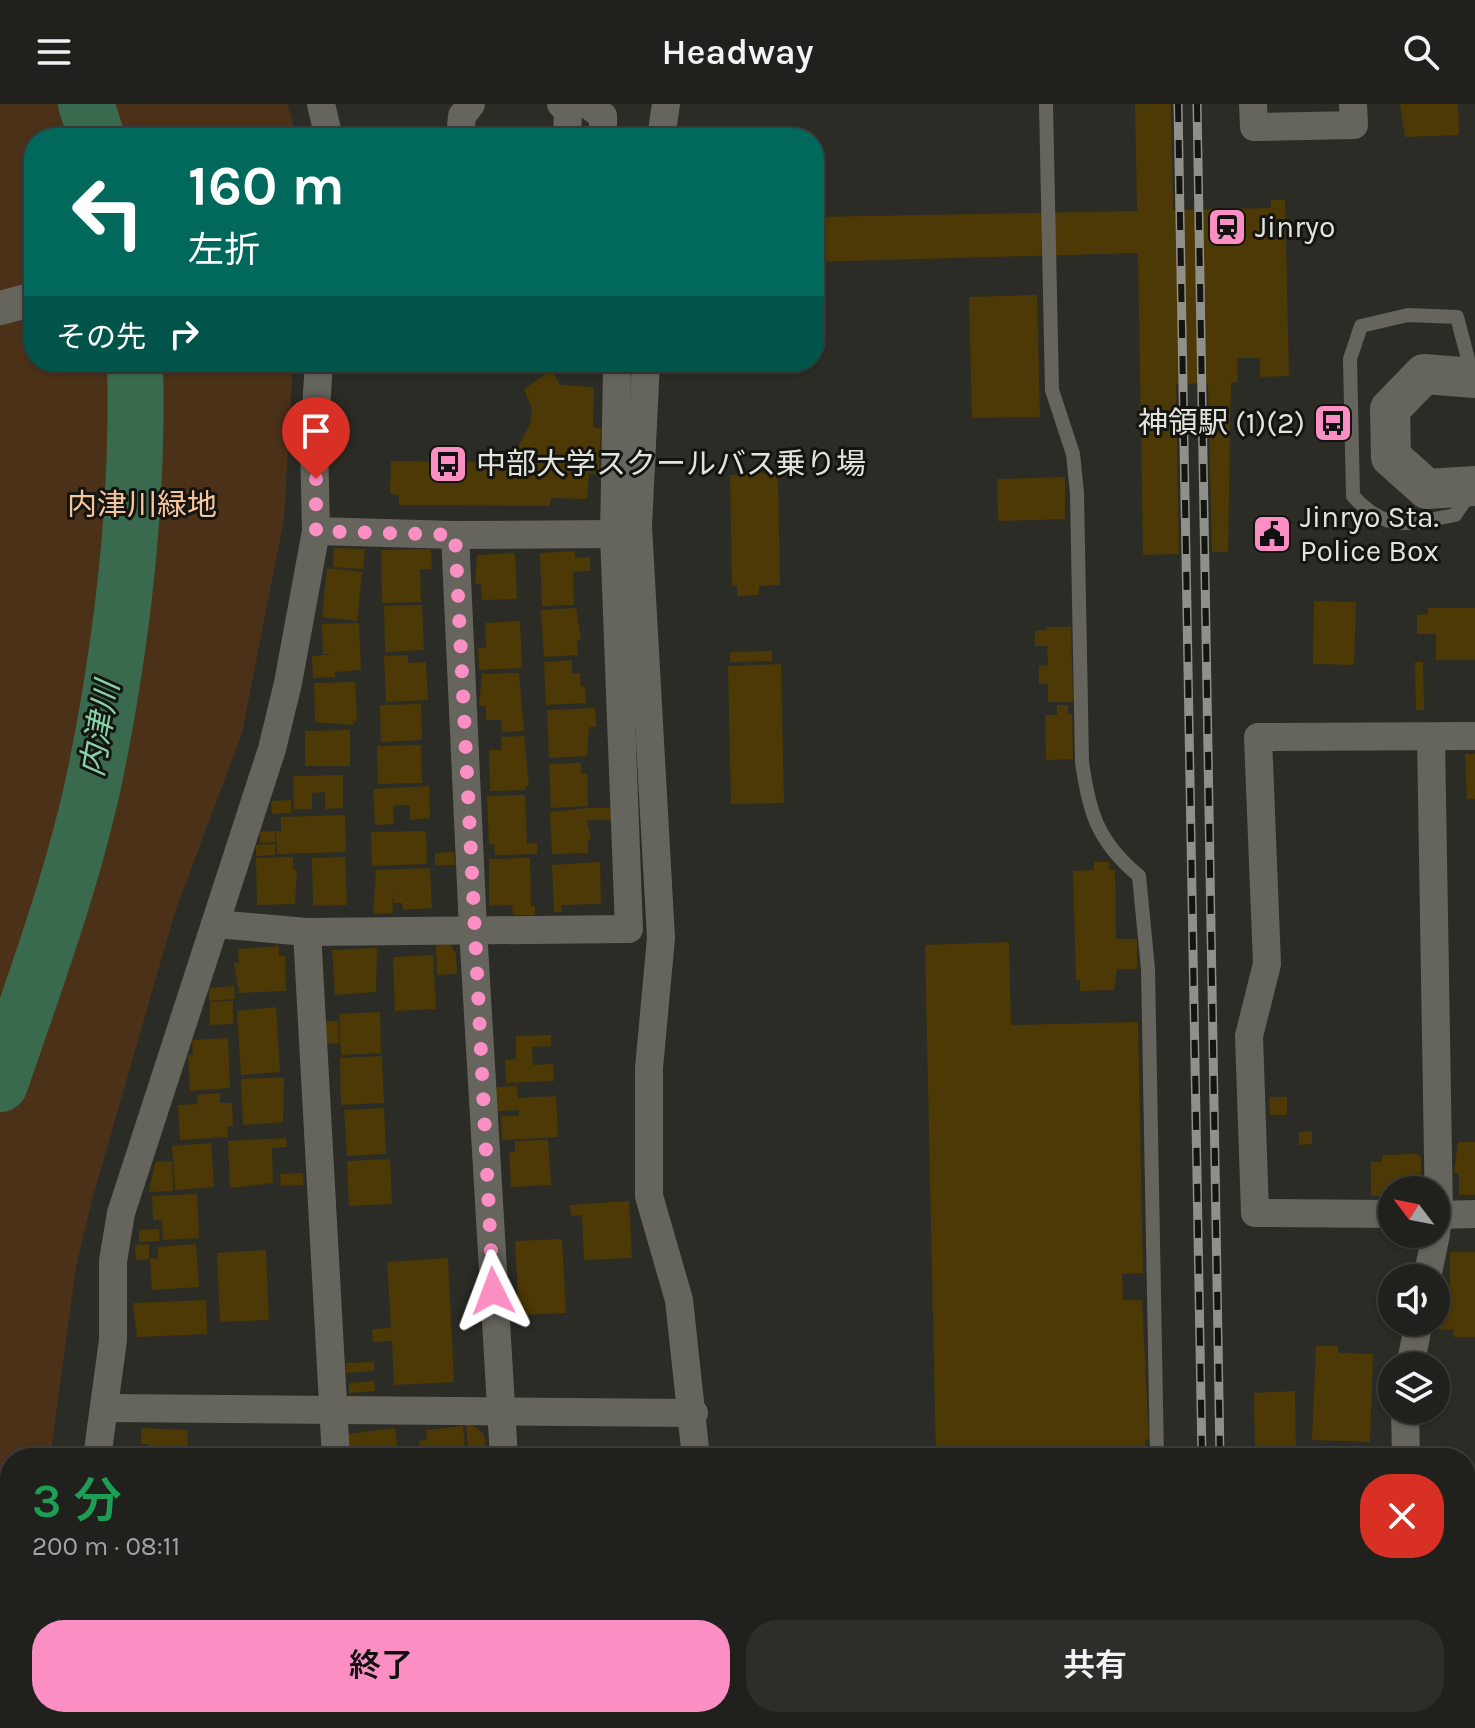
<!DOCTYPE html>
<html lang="ja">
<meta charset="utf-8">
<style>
:root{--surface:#20211c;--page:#2d2e29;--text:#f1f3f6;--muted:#a2a3a3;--line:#3d3e3b;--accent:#fb8fc4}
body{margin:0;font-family:Karla,"Noto Sans JP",sans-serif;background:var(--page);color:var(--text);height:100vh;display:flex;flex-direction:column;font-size:30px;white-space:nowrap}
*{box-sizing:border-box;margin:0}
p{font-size:26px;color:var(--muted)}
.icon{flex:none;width:44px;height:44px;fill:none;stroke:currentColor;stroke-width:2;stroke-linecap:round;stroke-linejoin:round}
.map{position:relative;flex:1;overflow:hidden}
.side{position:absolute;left:0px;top:1344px;width:1476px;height:280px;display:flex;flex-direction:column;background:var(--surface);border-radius:32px 32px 0 0;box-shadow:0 2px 6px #0004,0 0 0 2px var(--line)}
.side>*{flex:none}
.guide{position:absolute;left:24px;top:24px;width:800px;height:244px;border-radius:32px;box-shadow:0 2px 6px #0004,0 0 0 2px var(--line);background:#00695c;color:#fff;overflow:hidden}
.needle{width:52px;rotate:302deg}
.tools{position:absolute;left:1378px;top:1072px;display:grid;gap:16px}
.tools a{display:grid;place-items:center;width:72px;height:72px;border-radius:50%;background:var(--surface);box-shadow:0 2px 6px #0004,0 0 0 2px var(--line);font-size:40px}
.pin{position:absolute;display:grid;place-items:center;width:68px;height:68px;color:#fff;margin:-82px -34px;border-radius:50% 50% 50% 0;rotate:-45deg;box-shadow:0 0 8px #0007}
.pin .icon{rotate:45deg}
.me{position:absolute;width:88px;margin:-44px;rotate:357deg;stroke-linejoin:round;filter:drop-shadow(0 0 6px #0008)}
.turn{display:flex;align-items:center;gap:28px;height:168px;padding:0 32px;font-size:36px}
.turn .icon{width:104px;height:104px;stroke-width:2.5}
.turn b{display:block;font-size:56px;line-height:68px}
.then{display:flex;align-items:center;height:76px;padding:0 32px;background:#0003;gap:16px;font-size:30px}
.round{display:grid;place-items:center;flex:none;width:84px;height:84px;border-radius:32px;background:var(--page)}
.overview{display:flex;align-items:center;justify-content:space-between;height:136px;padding:0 32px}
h1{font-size:48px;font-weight:600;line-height:60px;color:#1e9e55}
.action{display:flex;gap:16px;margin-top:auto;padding:16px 32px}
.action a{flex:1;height:92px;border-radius:32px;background:var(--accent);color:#111;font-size:32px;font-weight:600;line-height:92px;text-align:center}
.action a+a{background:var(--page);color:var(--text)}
header{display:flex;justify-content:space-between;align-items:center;height:104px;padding:0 32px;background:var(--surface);font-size:36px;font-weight:600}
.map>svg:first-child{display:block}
.green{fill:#4c3119}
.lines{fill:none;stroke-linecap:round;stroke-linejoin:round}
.river{stroke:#3a6a4e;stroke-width:56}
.building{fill:#4d3905}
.service{stroke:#65655d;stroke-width:14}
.minor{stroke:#65655d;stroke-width:28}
.tertiary{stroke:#65655d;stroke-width:34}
.secondary{stroke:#65655d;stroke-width:40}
.rail-casing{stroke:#8f908a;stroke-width:9}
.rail{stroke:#141411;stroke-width:6;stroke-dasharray:18;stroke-linecap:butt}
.route{stroke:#fb8fc4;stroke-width:14;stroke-dasharray:0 25.2}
.labels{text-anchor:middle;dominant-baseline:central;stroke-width:6;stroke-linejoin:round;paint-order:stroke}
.poi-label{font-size:30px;fill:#e3e3de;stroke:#141411;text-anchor:start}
.park-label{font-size:30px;fill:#f7c59b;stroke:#141411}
.water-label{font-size:32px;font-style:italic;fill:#87d2a5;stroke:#141411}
</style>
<header><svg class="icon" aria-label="menu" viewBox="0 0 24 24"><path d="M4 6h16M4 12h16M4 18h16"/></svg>Headway<svg class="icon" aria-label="search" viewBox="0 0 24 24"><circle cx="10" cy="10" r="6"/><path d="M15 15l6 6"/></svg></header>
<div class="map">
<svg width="1475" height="1624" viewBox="0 0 1475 1624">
<rect width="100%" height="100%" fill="#2b2c25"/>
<path class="green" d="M0,0H287L298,34H34V258H293L284,415L242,629L175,808L92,1096L76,1163L50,1354H10V1526L0,1547Z"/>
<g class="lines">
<g class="river">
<path d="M86,0L97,34"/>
<path d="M0,980C35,878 74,773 96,667C123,533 139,395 135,258"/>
</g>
</g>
<g class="building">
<path d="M1135,0H1171L1173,106L1271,104V96H1285L1289,272L1260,273V254H1237L1238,278L1231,279L1228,448H1212L1208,279L1176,280L1179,450L1143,451L1138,149L814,158V113L1137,107Z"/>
<path d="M1400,0H1458L1459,31L1405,33Z"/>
<path d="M1037,191L1040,313L972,314L969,193Z"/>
<path d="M552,266L560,281L593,283L594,289L593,323L601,325L599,371L589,369L587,395L551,394L550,402L399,401V391L390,390L391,357L483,358L507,352L519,341L530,320L532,304L524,285Z"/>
<path d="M745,367L778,370L780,481L759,482V491L737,492V482H732L730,371H746Z"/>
<path d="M1065,373V415L998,417L997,375Z"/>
<path d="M334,444L365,445L363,465L333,463Z"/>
<path d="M431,445L432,465H420L421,498L382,499L381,446Z"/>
<path d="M575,447V454L590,453V467L573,468L574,501L542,502L540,449Z"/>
<path d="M515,449L517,495L482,496L481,480H475L477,451Z"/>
<path d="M327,464L362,468L357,517L322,513Z"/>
<path d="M1314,497L1356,498L1354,561L1313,560Z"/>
<path d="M422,501L424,546L385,548L384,502Z"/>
<path d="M576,504L581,535L577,536L578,551L544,553L541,506Z"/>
<path d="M1428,504H1475V556H1436V530H1417V511L1428,510Z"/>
<path d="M520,517L522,564L479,566L478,544H486L485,519Z"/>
<path d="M359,519L361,566L335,568V573L313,574L312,552L335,550H323L322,520Z"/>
<path d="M1047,523H1071L1073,598H1048V580H1039V562L1048,561L1047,542H1035V527L1047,526Z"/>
<path d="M772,547V557L730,558V548Z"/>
<path d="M408,551V559L426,558L428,596L386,598L384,552Z"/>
<path d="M572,556V569H580L581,583L585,582L586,599L546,601L544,558Z"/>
<path d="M1415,558H1423L1424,606H1416Z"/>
<path d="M781,560L784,699L731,700L728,562Z"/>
<path d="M519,569L524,627L502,628L501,616H486V602H479L482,570Z"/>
<path d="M355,578L357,617H353V621L315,618L314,579Z"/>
<path d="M421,600L422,636L381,638L380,601Z"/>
<path d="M1057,601H1068V610H1072L1073,655L1046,656L1045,611H1057Z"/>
<path d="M595,604L596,623H589L587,652L549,654L547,606Z"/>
<path d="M350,626V662H305V627Z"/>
<path d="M524,632L529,682H525V686L490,687L489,646H502L501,633Z"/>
<path d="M421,641L422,679L378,680L377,642Z"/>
<path d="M1465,650H1475V695H1467Z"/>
<path d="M581,659V670L587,669L588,702L551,704L549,660Z"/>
<path d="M343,671V704L325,705V688L312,689V705H294L293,672Z"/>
<path d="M429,682L430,714L410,716V701L393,702L394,720L375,721L373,685Z"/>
<path d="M525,691L527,740L537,739V750L495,751L494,740H489L487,692Z"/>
<path d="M291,696V709L272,710L271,697Z"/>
<path d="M588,704H612V716H587L591,735H588V749L552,750L550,708Z"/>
<path d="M345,711L346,748L277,750L276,727H281V713Z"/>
<path d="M275,727V738L260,739V728Z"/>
<path d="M426,727L427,760L372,762L371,728Z"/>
<path d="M275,740V751L256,752V741Z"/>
<path d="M454,748L455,761H435V749Z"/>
<path d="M293,753V766H297L295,800L257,801L256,754Z"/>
<path d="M345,753L347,801L313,802L312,754Z"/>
<path d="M530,754L531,802H535V811H513L512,801L489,802V755Z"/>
<path d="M600,758L601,800L561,801L562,808H554L552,761Z"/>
<path d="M1094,758H1109V766H1115L1116,835H1137V865H1117L1114,886L1080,887V876H1076L1073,767L1094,766Z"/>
<path d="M430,764L432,804L403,806L402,799H394L392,787L393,809L373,810L376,766Z"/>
<path d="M1009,838L1011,921L1138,918L1143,1169L1122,1170L1123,1196H1142L1149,1335L1145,1336V1354H936L925,841Z"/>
<path d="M450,840L456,850L457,870L437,871L436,841Z"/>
<path d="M279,842V852H285L286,887L239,889L234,859H239L238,845Z"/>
<path d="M377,844L376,888L335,891L332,846Z"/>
<path d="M433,851L436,905L395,907L393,853Z"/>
<path d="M234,882L235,895L209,897V884Z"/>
<path d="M233,897V920L210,921V898Z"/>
<path d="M276,903L280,968L241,971L237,907Z"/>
<path d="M380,908L381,949L341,951L339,910Z"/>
<path d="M325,917H338L339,939L327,940Z"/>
<path d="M551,931V942L532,943L533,961L553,960L554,977L506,979L505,956L516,955V932Z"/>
<path d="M228,934L230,984L190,987L188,951H193L192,936Z"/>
<path d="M382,952L384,999L341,1001L340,954Z"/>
<path d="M284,973L283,1018L243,1021L241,975Z"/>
<path d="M517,982L518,994L556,992L558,1033L502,1036L501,1012H519V1006L497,1007L495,983Z"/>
<path d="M220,989V999H232L233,1022H227L228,1033L180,1036L178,1001L198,1000L197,991Z"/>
<path d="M1269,993H1287V1011H1270Z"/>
<path d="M384,1004L386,1050L347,1052L344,1006Z"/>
<path d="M1312,1027V1040L1299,1041V1028Z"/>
<path d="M286,1034L287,1043L272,1044L273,1079L230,1084L228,1037Z"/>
<path d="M548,1036L551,1081L511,1083L509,1048H515V1037Z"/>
<path d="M1458,1038H1475V1091H1459V1069H1454Z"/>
<path d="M211,1039L214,1083L175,1086L172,1042Z"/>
<path d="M1416,1050L1421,1053V1086H1392V1092H1371V1058H1382V1051Z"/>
<path d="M390,1055L392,1100L349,1102L347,1057Z"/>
<path d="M172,1057L173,1087L149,1088L155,1058Z"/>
<path d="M303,1069L304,1081L281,1082L280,1070Z"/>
<path d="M197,1090L199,1134L163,1136L162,1116H153L152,1092Z"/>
<path d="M629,1097L632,1154L584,1156L582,1111L571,1112L570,1101Z"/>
<path d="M159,1125L160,1137L139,1138V1126Z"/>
<path d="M562,1135L566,1209L519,1211L515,1137Z"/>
<path d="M149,1140V1155L136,1156L135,1141Z"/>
<path d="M196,1140L199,1183L152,1186L150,1155L158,1154V1143Z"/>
<path d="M266,1146L269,1216L220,1218L217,1149Z"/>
<path d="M1450,1148H1475V1233H1454L1453,1225L1439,1226V1204H1445V1186H1450Z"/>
<path d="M448,1154L454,1278L394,1281L392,1237L373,1238L372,1225L391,1224L387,1158Z"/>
<path d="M206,1196L207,1230L137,1233L133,1199Z"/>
<path d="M1316,1242H1338V1249L1373,1250L1370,1338L1312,1336Z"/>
<path d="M374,1258V1267L346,1269V1259Z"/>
<path d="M374,1277L375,1287L349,1289V1279Z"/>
<path d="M1295,1287L1296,1354H1255L1254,1289Z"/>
<path d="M466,1321L474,1322L484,1330L487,1352L469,1354Z"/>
<path d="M463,1322L466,1353L421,1354L419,1337L427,1336L426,1326Z"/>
<path d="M141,1324L188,1326L187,1354H145L149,1340H141Z"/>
<path d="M395,1324L399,1354H351L348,1330Z"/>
<path d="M1364,1346L1365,1354H1308V1347Z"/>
<path d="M1475,1568V1610L1466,1612V1570Z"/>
<path d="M559,1614H617L618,1624H560Z"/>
<path d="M941,1614H1025L1026,1624H941Z"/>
<path d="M1296,1614H1326V1620H1297Z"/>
<path d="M1337,1614H1394V1619L1337,1620Z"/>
<path d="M1475,1616V1624H1446V1618Z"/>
</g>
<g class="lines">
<g class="service">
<path d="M1046,0L1052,286L1073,350L1077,389L1082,658C1089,709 1098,738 1139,772L1148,865L1157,1354"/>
<path d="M1470,389L1455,411C1409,420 1387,429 1353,392L1350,255L1361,222L1408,211L1457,213L1472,270"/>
<path d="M1149,1624L1150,1614"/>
</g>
<g class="minor">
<path d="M321,0L329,34"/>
<path d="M561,0L568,7L567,34"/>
<path d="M587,0L603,12V34"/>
<path d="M1253,0L1254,23L1354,21L1353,0"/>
<path d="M460,34L462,12L471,0"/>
<path d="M661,34L666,0"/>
<path d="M646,258L638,422L661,834L649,964V1092L679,1196L696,1354"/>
<path d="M316,427L455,431L614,430"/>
<path d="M455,431L473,825L504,1354"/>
<path d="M1431,634L1439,1111L1436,1128"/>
<path d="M215,820L307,828L629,825L614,430L617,267"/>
<path d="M307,828L336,1354"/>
<path d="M1392,1110L1255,1109L1249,932L1267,860L1258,633L1475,632"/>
<path d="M1436,1111L1475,1110"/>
<path d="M1427,1174L1436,1130"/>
<path d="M1410,1262L1419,1218"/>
<path d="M107,1304L694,1309"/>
<path d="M1405,1306L1406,1354"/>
<path d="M97,1354L113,1236V1157L121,1109L272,645L288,579L316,427L314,337L319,258"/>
<path d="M364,1614L365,1624"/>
<path d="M533,1614L534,1624"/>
<path d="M709,1614L710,1624"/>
<path d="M1412,1614V1624"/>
<path d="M12,1624L22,1614"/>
</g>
<path class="tertiary" d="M0,204L34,195"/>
<path class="secondary" d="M1475,274L1424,270L1390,305L1391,353L1427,385L1475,382"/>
<defs>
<g id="rail">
<path d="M1178,0L1202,1354"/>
<path d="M1197,0L1220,1354"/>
<path d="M1207,1614L1208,1624"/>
<path d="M1225,1614V1624"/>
</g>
</defs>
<use href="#rail" class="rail-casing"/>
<use href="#rail" class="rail"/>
</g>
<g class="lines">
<path class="route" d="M316,375V427L455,431L493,1187"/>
</g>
<defs>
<symbol id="station-square" viewBox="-11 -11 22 22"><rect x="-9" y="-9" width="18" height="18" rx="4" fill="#fb8fc4" stroke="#141411"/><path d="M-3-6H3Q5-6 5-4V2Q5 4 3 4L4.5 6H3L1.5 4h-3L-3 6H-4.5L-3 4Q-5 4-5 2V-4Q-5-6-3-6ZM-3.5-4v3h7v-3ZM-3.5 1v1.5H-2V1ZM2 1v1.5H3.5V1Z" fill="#111"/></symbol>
<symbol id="bus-square" viewBox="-11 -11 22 22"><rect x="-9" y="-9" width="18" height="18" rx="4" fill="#fb8fc4" stroke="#141411"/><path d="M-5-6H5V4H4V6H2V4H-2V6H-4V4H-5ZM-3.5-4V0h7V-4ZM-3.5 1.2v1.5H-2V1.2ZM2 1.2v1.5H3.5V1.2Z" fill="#111"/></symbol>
<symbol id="civic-square" viewBox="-11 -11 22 22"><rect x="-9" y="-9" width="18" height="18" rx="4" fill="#fb8fc4" stroke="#141411"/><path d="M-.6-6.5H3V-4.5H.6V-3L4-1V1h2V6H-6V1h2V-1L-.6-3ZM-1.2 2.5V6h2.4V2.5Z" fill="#111"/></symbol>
</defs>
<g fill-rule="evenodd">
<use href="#station-square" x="1205" y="101" width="44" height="44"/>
<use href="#bus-square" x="1311" y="297" width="44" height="44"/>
<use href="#bus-square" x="426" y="338" width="44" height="44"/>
<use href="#civic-square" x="1250" y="408" width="44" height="44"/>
</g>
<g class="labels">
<g class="poi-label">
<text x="1255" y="123">Jinryo</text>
<text x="1305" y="319" text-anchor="end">神領駅 (1)(2)</text>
<text x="476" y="360">中部大学スクールバス乗り場</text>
<text x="1300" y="413">Jinryo Sta.<tspan x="1300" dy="34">Police Box</tspan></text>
</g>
<g class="park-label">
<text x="142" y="401">内津川緑地</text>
</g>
<g class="water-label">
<text transform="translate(100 625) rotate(-80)">内津川</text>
</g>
</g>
</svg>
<div class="tools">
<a><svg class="needle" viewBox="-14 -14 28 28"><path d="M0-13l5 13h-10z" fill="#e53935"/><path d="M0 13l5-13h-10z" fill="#a2a3a3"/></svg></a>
<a><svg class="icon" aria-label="sound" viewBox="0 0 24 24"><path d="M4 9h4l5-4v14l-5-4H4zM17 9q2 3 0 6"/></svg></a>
<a><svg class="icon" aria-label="layers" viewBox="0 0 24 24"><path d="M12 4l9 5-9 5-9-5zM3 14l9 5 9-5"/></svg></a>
</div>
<div class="pin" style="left:316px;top:375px;background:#d93025"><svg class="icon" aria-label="arrive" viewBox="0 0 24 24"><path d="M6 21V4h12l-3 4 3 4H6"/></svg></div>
<svg class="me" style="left:493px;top:1187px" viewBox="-20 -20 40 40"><path d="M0-17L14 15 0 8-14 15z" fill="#fb8fc4" stroke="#fff" stroke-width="4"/></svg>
<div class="guide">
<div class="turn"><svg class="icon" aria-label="left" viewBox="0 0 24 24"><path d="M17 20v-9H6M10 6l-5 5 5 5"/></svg><div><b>160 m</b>左折</div></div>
<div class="then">その先<svg class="icon" aria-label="right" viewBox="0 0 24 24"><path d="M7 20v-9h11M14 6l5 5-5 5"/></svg></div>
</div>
<section class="side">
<div class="overview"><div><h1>3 分</h1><p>200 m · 08:11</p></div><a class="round" style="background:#d93025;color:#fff"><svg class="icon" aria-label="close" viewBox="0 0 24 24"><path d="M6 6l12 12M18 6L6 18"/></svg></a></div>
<div class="action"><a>終了</a><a>共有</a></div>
</section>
</div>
